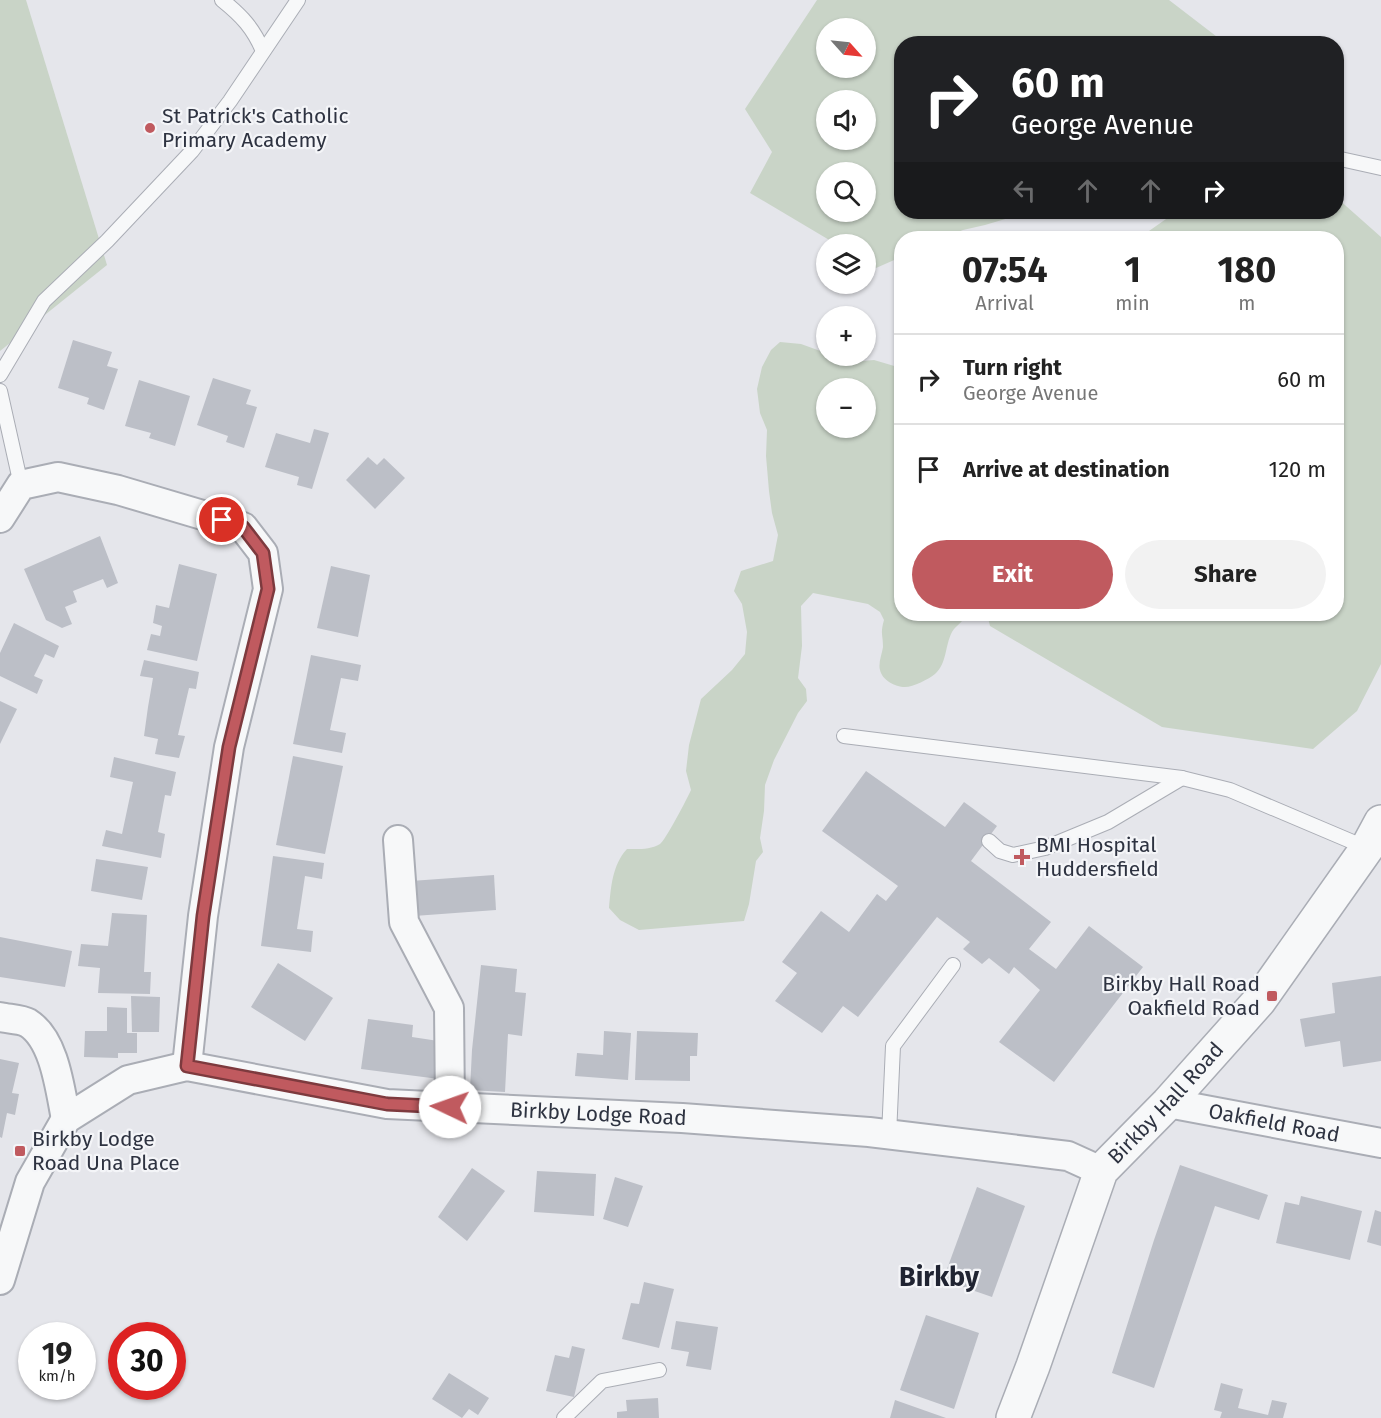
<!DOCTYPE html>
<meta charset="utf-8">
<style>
:root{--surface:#fff;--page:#f2f2f2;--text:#222;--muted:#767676;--line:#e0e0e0;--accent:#c05a5f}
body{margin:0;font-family:"Fira Sans",sans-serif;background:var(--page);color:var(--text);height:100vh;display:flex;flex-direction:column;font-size:22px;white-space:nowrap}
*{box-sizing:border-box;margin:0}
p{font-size:20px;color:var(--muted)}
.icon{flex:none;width:33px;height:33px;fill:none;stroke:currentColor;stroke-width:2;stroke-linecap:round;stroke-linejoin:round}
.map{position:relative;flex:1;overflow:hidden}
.sheet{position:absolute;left:894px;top:231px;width:450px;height:390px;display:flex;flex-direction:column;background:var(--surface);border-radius:24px;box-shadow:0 2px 4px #0004}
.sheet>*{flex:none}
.banner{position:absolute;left:894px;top:36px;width:450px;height:183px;border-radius:24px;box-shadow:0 2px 4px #0004;background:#202124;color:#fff;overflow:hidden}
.needle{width:39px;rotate:117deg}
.controls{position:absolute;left:816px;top:18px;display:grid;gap:12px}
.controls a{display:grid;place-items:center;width:60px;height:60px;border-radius:50%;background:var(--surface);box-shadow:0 2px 4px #0004;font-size:30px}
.speed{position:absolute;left:18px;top:1322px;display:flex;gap:12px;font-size:30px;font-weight:700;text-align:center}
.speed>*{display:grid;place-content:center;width:78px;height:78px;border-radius:50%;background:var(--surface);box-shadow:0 2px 4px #0004;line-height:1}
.speed small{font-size:15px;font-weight:400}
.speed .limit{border:9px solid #d22;background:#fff;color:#111}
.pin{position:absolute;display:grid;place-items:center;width:51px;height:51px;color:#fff;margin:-26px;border:3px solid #fff;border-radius:50%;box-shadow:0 2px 6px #0007}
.me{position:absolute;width:66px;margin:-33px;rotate:273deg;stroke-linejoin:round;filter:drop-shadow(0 0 4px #0008)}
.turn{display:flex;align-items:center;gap:21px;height:126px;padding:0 18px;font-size:27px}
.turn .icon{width:78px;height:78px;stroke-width:2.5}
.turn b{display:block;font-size:42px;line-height:51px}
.lanes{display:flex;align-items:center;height:57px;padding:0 18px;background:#0003;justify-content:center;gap:30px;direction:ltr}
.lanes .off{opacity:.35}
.eta{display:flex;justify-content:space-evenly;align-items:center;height:102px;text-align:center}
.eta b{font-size:36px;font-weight:700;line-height:42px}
.primary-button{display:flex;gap:12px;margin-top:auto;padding:12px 18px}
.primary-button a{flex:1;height:69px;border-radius:36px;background:var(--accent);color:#fff;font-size:24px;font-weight:700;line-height:69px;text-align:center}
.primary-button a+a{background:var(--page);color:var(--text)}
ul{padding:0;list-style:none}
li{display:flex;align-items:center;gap:18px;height:90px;padding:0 18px;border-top:2px solid var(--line)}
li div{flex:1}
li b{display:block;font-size:22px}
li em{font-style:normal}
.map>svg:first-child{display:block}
.green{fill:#c9d4c7;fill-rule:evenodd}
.building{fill:#bcbfc7}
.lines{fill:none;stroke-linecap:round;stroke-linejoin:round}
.service-casing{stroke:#aaadb5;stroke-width:16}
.minor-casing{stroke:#aaadb5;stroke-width:32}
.tertiary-casing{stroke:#aaadb5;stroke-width:36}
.service{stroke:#f7f8f9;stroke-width:14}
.minor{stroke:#f7f8f9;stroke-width:28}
.tertiary{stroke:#f7f8f9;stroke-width:33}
.route-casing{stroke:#7d3a3e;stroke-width:15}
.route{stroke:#c05a5f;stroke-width:10}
.poi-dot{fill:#c05a5f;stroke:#f4f5f8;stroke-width:2}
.labels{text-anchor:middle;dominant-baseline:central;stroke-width:4.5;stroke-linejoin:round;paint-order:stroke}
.poi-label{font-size:21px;fill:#2e3341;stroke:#f4f5f8;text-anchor:start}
.street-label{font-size:21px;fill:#2e3341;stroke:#f4f5f8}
.district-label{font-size:27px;font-weight:bold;fill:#202432;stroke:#f4f5f8}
</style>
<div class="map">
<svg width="1381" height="1418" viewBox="0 0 1381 1418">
<rect width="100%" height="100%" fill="#e5e6eb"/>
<g class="green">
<path d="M0,0H26L107,265L0,351Z"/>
<path d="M817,0H1169L1225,43L902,44V212H1029L985,225L963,230L943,238H902L901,257L876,268L866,262V244H836L750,193L772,152L745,109ZM826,28H866V68H826ZM826,100H866V140H826ZM826,172H866V212H826Z"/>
<path d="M1337,198L1381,237V664L1357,711L1313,749L1162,727L990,626L987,614H1336V238H1139L1176,212H1336Z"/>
<path d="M780,342L801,344L826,353V356H832L852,362L874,360L901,368L902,614H966C962,624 957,624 952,632C945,645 947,664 935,674C929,679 913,687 905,687C895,687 882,680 880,670C878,663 882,654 883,647C883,634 880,634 884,620L880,612L868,604L813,593L801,606L802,646L798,678L806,689L807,701L798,713L774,760L765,785L764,811L760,838L763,852L756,861L749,904L744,921L639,930L620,920L609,908C611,888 612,865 627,849C638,849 650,850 660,844C665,841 687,799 691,790L686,771L689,745L701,699L732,670L745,654L747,632L742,604L734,591L741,571L773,561L778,535L772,513L769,491L766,456L767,430L760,413L757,389L762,367L771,350ZM826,388H866V428H826Z"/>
</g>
<g class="building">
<path d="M73,340L112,352L107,366L118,369L104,410L87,404L89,398L58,388Z"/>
<path d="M213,378L251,390L246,404L257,407L244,448L226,442L228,436L197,425Z"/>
<path d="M139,380L190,396L175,446L149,438L151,433L125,426Z"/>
<path d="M314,429L329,433L312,489L297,485L299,477L265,467L276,433L310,443Z"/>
<path d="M368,457L377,465L384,458L405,478L375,509L346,480Z"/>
<path d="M100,536L118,583L107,588L103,579L73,591L77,602L65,607L72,624L62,628L46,620L24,569Z"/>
<path d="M179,564L217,574L197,661L147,650L151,634L160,636L162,626L153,623L156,605L169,608Z"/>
<path d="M331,566L370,575L358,637L317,628Z"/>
<path d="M14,623L59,646L54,658L45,654L34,676L43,680L37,694L0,676V653Z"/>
<path d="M311,655L361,665L358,681L341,678L330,730L346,733L342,753L293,744Z"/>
<path d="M144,660L199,672L196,689L189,688L178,735L185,736L179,758L155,754L158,739L144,736L148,707L153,678L140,676Z"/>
<path d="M0,701L17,709L0,744Z"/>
<path d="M293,756L343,766L325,854L276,845Z"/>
<path d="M114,757L176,772L171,796L165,795L158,832L165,834L161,858L102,846L106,830L122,834L133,782L110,777Z"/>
<path d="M866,771L945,827L964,802L997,826L971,861L1051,922L1029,949L1056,969L1089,926L1143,967L1054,1082L999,1042L1040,990L1014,967L1009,974L989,958L982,964L963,949L970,942L937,917L858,1017L843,1006L822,1033L775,1001L797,973L782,962L821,911L849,932L877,894L886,901L898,886L822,831Z"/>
<path d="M273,856L324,863L322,879L305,876L297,929L313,931L311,952L261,946Z"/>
<path d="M96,859L148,867L142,900L91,891Z"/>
<path d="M494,875L496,910L414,916L411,881Z"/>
<path d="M112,913L147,915L144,972H151L150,994L98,993L100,968L78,966L81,944L108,946Z"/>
<path d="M0,937L72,951L65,987L0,977Z"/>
<path d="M278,963L333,998L305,1041L251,1007Z"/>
<path d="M481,965L517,969L515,992L526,993L522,1036L508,1034L505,1092L470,1090L472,1050Z"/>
<path d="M1381,976V1061L1343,1067L1340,1041L1305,1047L1300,1019L1335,1013L1332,983Z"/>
<path d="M131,996L160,997L159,1032H132Z"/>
<path d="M107,1007L127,1008V1033H137V1053H118V1058L84,1057L85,1031H107Z"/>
<path d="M368,1019L413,1025L412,1037L445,1042L439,1079L361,1069Z"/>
<path d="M604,1031L631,1033L628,1080L575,1076L577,1053L603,1055Z"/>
<path d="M637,1031L698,1033L697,1056H690V1081L635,1080Z"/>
<path d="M0,1059L19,1063L12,1093L19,1094L15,1115L7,1113L2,1138L0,1137Z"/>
<path d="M1180,1165L1268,1195L1259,1220L1215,1206L1154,1388L1112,1373L1154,1240Z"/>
<path d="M472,1168L505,1191L467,1241L438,1217Z"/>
<path d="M537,1171L596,1174L594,1216L534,1212Z"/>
<path d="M615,1177L643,1186L628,1227L603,1219Z"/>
<path d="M977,1187L1025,1206L992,1297L943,1280Z"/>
<path d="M1301,1196L1362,1211L1350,1260L1276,1243L1285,1202L1299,1205Z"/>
<path d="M1375,1210L1381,1212V1246L1367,1242Z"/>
<path d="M644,1282L674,1289L659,1348L622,1339L631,1303L639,1304Z"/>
<path d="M926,1315L979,1333L954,1409L900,1390Z"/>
<path d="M676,1321L718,1327L711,1370L686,1366L689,1352L671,1349Z"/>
<path d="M572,1346L585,1349L574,1397L546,1391L555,1355L569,1358Z"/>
<path d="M449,1373L489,1398L478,1415L469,1409L462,1418L432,1399Z"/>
<path d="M1221,1383L1243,1389L1238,1408L1268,1415L1272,1400L1287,1403L1283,1418H1220L1222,1412L1214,1410Z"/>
<path d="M658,1398L659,1418H617V1412L627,1411L626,1400Z"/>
<path d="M895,1400L946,1418H890Z"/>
</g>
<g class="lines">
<defs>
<g id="service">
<path d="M222,0C242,16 253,28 263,51"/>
<path d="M1336,158L1381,168"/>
<path d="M0,375L44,301L107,241L192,151L230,101L298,0"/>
<path d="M0,391L21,485"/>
<path d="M844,736L1182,778L1230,790L1367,848"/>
<path d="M989,841L1000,851L1013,855L1045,848L1108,822L1182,778"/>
<path d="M889,1135L893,1046L953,965"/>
<path d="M564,1418L602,1381L659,1370"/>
</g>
<g id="minor">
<path d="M0,518L21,485L58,477L118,490L243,527L263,553L268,589L229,747L203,916L187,1066"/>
<path d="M398,840L404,922L449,1008L450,1107"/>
<path d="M0,1017C8,1019 21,1019 28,1023C55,1040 60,1090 66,1119"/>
<path id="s1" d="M1168,1103L1381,1143"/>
<path id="s2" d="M0,1280L30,1182L66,1119L128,1080L187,1066L387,1104L682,1118L869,1132L1068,1156L1101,1171"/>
</g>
<g id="tertiary">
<path id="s3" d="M1013,1418L1033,1366L1101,1171L1168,1103L1259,1001L1367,848L1381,822"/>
</g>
</defs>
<use href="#service" class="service-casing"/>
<use href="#minor" class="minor-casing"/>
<use href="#tertiary" class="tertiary-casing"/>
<use href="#service" class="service"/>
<use href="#minor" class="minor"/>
<use href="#tertiary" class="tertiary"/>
</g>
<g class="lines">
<defs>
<path id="route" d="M222,520L243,527L263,553L268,589L229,747L203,916L187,1066L387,1104L450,1107"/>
</defs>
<use href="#route" class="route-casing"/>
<use href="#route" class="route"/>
</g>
<g class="poi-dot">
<circle cx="150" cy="128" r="6"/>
<path d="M1019 848h6v6h6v6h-6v6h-6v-6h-6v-6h6z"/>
<rect x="1266" y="990" width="12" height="12" rx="3"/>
<rect x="14" y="1145" width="12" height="12" rx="3"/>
</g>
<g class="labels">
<g class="poi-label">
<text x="162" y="116">St Patrick's Catholic<tspan x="162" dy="24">Primary Academy</tspan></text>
<text x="1036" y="845">BMI Hospital<tspan x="1036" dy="24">Huddersfield</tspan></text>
<text x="1260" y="984" text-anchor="end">Birkby Hall Road<tspan x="1260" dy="24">Oakfield Road</tspan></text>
<text x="32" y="1139">Birkby Lodge<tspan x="32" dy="24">Road Una Place</tspan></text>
</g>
<g class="street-label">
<text stroke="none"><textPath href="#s3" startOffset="356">Birkby Hall Road</textPath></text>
<text stroke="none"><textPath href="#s2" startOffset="724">Birkby Lodge Road</textPath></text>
<text stroke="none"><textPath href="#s1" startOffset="108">Oakfield Road</textPath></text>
</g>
<g class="district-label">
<text x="939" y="1277">Birkby</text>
</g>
</g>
</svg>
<div class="controls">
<a><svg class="needle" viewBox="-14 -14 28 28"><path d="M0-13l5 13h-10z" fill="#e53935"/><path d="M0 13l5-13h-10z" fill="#767676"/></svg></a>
<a><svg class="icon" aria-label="sound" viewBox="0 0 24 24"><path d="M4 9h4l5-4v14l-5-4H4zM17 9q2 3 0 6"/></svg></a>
<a><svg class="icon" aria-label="search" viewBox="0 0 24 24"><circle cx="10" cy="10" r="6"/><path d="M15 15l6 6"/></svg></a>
<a><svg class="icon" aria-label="layers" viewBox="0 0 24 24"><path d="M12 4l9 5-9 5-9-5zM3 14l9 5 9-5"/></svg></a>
<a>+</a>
<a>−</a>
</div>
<div class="speed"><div>19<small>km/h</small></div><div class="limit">30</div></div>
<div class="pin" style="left:222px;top:520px;background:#d93025"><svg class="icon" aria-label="arrive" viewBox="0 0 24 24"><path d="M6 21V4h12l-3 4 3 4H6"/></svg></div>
<svg class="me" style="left:450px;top:1107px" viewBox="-20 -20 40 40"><circle r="19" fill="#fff"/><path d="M0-13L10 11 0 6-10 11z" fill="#c05a5f"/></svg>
<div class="banner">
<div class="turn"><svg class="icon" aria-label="right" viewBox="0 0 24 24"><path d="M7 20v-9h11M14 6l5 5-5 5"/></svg><div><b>60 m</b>George Avenue</div></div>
<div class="lanes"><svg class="icon off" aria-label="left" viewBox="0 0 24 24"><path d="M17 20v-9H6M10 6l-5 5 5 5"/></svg><svg class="icon off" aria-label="ahead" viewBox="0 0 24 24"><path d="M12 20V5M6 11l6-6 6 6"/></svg><svg class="icon off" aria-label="ahead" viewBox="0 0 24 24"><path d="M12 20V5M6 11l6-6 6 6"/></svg><svg class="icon" aria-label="right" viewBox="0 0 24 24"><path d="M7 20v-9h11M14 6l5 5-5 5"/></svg></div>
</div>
<section class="sheet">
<div class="eta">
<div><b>07:54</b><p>Arrival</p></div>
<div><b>1</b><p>min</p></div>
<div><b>180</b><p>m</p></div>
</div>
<ul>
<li><svg class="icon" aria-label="right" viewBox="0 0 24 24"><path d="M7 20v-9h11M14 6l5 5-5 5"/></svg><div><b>Turn right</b><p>George Avenue</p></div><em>60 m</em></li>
<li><svg class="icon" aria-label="arrive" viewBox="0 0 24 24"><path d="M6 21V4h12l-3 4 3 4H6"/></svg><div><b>Arrive at destination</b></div><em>120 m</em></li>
</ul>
<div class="primary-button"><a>Exit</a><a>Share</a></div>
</section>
</div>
